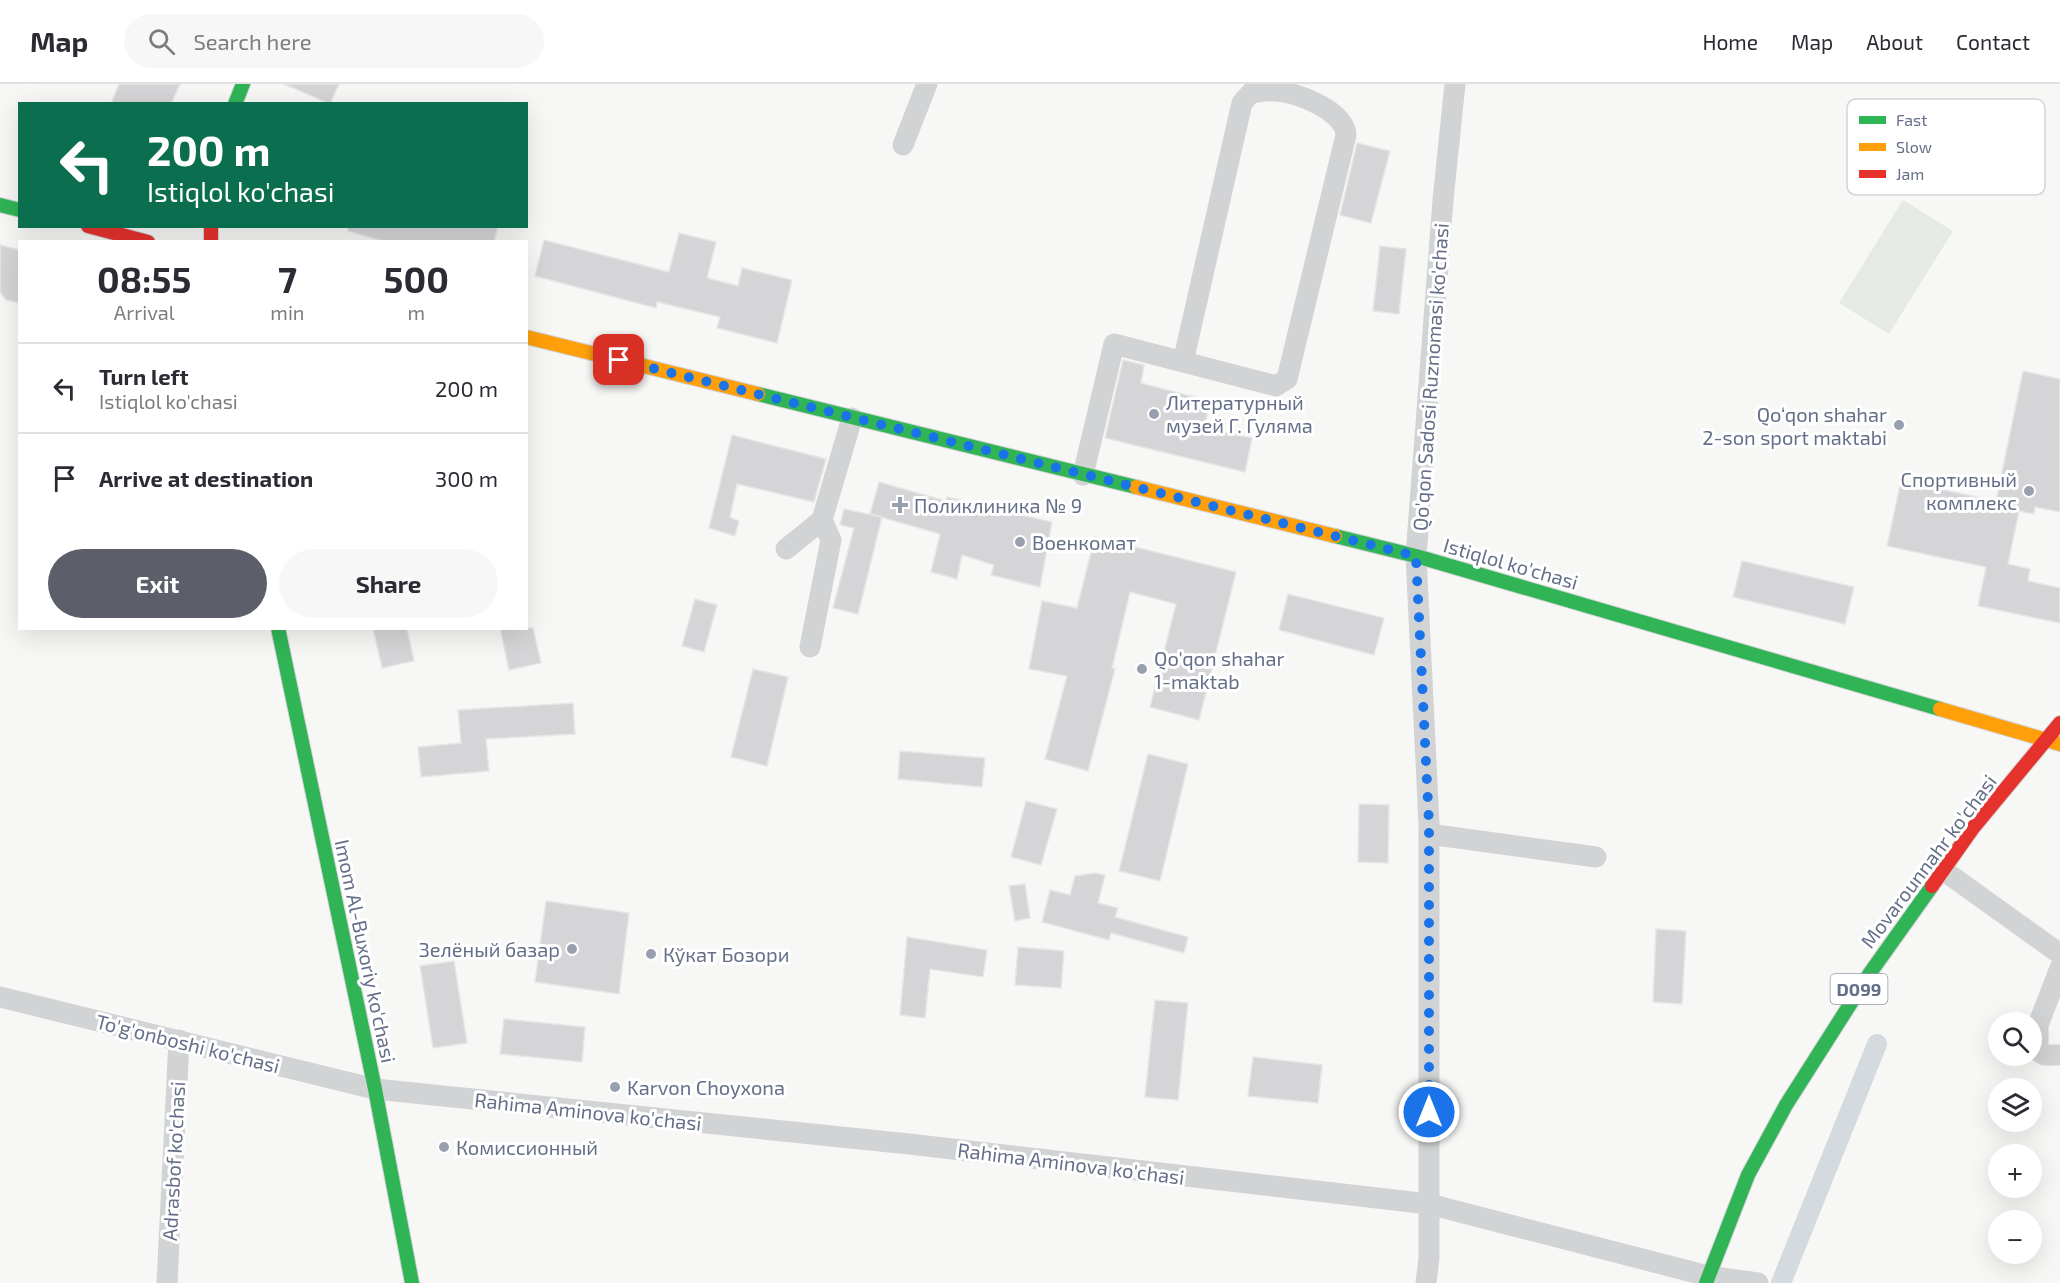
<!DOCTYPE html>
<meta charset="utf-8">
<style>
:root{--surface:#fff;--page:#f7f7f7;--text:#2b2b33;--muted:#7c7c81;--line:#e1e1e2;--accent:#5c5f6a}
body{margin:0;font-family:"Exo 2",sans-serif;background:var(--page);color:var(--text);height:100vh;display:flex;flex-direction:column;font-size:22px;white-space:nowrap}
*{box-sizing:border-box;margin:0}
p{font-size:20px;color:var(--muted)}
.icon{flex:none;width:33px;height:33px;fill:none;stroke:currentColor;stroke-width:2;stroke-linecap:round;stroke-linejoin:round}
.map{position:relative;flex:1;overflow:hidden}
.drawer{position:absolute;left:18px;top:156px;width:510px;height:390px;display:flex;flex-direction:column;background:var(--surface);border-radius:0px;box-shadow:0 6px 24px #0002}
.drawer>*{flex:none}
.banner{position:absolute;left:18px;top:18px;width:510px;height:126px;border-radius:0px;box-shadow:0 6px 24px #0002;background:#0b6e4f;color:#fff;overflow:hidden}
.tools{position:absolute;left:1988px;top:928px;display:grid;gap:12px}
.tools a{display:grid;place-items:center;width:54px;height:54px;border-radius:50%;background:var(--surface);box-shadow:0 6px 24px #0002;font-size:30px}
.pin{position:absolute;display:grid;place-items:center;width:51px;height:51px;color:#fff;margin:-26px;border-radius:12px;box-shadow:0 3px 9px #0006}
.me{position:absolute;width:66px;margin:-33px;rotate:0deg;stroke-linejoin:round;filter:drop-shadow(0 0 4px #0008)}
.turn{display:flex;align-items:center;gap:21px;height:126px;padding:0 30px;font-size:27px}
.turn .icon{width:78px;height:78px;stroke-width:2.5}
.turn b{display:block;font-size:42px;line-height:51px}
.eta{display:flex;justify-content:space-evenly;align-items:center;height:102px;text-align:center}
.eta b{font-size:36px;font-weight:700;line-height:42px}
.button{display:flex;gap:12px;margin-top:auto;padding:12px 30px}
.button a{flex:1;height:69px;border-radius:36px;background:var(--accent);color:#fff;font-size:24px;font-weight:700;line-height:69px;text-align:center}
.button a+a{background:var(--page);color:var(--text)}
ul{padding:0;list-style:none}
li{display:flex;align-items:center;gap:18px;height:90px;padding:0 30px;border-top:2px solid var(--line)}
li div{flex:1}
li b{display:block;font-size:22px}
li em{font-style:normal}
header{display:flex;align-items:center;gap:36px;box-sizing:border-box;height:84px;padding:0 30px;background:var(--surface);border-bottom:2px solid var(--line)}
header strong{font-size:28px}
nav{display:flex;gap:33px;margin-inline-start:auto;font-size:21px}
.search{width:420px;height:54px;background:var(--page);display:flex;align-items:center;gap:15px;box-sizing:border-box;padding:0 21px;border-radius:33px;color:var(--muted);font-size:22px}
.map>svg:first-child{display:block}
.green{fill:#e5eae4}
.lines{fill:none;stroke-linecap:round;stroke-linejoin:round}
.canal{stroke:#d5dadf;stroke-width:20}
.building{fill:#d5d5d7;stroke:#e6e6e6;stroke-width:1.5}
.fast-casing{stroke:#d4d5d7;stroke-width:16}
.slow-casing{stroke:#d4d5d7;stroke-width:16}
.jam-casing{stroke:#d4d5d7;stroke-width:16}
.street{stroke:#d2d3d4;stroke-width:21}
.fast{stroke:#30b455;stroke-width:14}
.slow{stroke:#ff9f0a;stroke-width:14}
.jam{stroke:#e5322d;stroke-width:14}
.route{stroke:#1a73e8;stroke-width:10;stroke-dasharray:0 18}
.poi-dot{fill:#989fae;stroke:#fff;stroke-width:2}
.labels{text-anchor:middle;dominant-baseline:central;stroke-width:6;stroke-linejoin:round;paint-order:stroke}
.shield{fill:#fff;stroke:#939aac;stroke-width:1.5}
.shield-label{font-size:18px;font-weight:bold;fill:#656f88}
.street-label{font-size:20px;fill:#656f88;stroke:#fff}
.poi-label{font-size:20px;fill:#656f88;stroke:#fff;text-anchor:start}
.key{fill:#fff;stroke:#d1d4db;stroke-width:1.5}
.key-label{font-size:16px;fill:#656f88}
</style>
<header>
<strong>Map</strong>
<div class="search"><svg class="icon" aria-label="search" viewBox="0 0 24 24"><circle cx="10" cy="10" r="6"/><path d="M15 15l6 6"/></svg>Search here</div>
<nav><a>Home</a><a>Map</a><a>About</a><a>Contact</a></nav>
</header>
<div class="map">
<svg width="2060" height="1199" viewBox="0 0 2060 1199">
<rect width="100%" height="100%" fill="#f7f7f6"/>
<path class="green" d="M1903,116L1953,147L1889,250L1839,219Z"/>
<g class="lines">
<path class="canal" d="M1781,1199L1877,960"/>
</g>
<g class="building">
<path d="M119,0H180L171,20H111Z"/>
<path d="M284,0H339L330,20Z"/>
<path d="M1357,59L1390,67L1371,139L1340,131Z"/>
<path d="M348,142H498L494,158H386L348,147Z"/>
<path d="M679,149L716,158L707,194L738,202L742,184L792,196L777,259L717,244L720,233L657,218L656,224L535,192L544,156L669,188Z"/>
<path d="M0,161L20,166V219L6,216L0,208Z"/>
<path d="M1380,162L1406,165L1399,230L1373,227Z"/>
<path d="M1123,276L1144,281L1141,299L1209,317L1205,344L1252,354L1245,388L1105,354Z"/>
<path d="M2023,287L2060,295V428L2035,423L2034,430L2019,427L2008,480L2030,485L2028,497L2060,504V539L1978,522L1986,483L1887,462L1901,397L1996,417Z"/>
<path d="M732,351L826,375L814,418L737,400L730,433L739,437L735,452L709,444Z"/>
<path d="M879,398L946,417L947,413L1052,438L1040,503L991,491L994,481L962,471L957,495L931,488L940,450L870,430Z"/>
<path d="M844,425L882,433L858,530L833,524L854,444L840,441Z"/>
<path d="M1095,453L1236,488L1199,636L1150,623L1176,520L1130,508L1112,584L1115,585L1088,687L1045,675L1067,592L1029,585L1042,517L1077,524Z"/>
<path d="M1742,477L1854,503L1845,540L1733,513Z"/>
<path d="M1288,510L1384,534L1374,571L1279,546Z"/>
<path d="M695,515L717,521L704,568L682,562Z"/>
<path d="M373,544H407L414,577L382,584Z"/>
<path d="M500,544H533L541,579L509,586Z"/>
<path d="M753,585L788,593L767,682L731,673Z"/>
<path d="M573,619L575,650L486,655L489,687L421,693L418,663L461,659L458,626Z"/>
<path d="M900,667L985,674L982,703L898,695Z"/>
<path d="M1148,670L1188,680L1160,797L1119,787Z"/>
<path d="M1026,717L1057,725L1041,781L1011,773Z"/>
<path d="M1359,720L1389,721L1388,779L1358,778Z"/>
<path d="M1096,789L1105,791L1098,819L1118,824L1115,833L1188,853L1184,869L1111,849L1109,856L1042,838L1050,806L1070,811L1075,792Z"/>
<path d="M1025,800L1030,834L1015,837L1009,802Z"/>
<path d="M546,817L629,829L619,910L535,898Z"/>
<path d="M1656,845L1686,847L1682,920L1653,918Z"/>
<path d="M907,853L987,866L983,893L930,885L925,934L900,931Z"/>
<path d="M1018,863L1064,867L1061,904L1015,901Z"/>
<path d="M454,877L467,959L433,964L420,882Z"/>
<path d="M1155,916L1188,919L1178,1016L1145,1013Z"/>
<path d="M504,935L585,943L582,978L500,970Z"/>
<path d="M1253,973L1322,981L1318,1019L1248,1012Z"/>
</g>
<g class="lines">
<defs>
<g id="fast">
<path d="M235,20L243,0"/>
<path d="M0,121L20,126"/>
<path d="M758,310L1136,403"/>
<path d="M1335,452L1416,472L1940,625"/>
<path d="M278,544L375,1005L412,1199"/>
<path d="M1706,1199L1748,1091L1786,1021L1870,889L1932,802"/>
</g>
<g id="slow">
<path d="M526,253L758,310"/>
<path d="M1136,403L1335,452"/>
<path d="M1940,625L2060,660"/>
</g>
<g id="jam">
<path d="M88,142L148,158"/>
<path d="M211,142V158"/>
<path d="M1932,802L1973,744L2060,639"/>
</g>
</defs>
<use href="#fast" class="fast-casing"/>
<use href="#slow" class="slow-casing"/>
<use href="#jam" class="jam-casing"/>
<g class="street">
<path d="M903,61L927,0"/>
<path d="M1083,391L1114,260L1276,302L1287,295L1346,51C1345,27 1296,7 1274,7C1267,6 1258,8 1251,9L1242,19L1183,278"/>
<path d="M786,465L822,436L852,334"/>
<path d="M810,563L831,456L822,436"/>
<path d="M1429,750L1596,773"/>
<path d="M1943,786L2060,870"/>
<path d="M2060,884L2038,941V967L2044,971H2060"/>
<path d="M0,913L375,1005L909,1060L1429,1120L1708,1192L1758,1199"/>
<path d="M167,1199L179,956"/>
<path d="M1426,1199L1429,1174V740L1416,472L1443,116L1455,0"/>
</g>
<use href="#fast" class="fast"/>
<use href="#slow" class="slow"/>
<use href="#jam" class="jam"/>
</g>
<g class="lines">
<path class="route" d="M619,276L1416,472L1429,740V1028"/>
</g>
<g class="poi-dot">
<circle cx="1154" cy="330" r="6"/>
<circle cx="1899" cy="341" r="6"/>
<circle cx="2029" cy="407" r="6"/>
<path d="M897 412h6v6h6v6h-6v6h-6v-6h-6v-6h6z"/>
<circle cx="1020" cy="458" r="6"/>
<circle cx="1142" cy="585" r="6"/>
<circle cx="572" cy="865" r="6"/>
<circle cx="651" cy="870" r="6"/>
<circle cx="615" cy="1003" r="6"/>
<circle cx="444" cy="1063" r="6"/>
</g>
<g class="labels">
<rect class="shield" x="1830.5" y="890" width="57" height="30" rx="4.5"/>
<g class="shield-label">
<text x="1859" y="905">D099</text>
</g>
<g class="street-label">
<text transform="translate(1430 293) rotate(-86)">Qo'qon Sadosi Ruznomasi ko'chasi</text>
<text transform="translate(1511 479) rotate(16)">Istiqlol ko'chasi</text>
<text transform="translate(1928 777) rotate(-53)">Movarounnahr ko'chasi</text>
<text transform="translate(366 867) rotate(78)">Imom Al-Buxoriy ko'chasi</text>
<text transform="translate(188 959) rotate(14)">To'g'onboshi ko'chasi</text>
<text transform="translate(588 1027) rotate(6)">Rahima Aminova ko'chasi</text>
<text transform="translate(173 1077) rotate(-87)">Adrasbof ko'chasi</text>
<text transform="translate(1071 1079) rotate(7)">Rahima Aminova ko'chasi</text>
</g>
<g class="poi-label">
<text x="1166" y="318">Литературный<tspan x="1166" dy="23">музей Г. Гуляма</tspan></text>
<text x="1887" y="330" text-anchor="end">Qo‘qon shahar<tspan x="1887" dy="23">2-son sport maktabi</tspan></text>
<text x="2017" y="395" text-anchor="end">Спортивный<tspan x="2017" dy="23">комплекс</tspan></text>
<text x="914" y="421">Поликлиника № 9</text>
<text x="1032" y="458">Военкомат</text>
<text x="1154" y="574">Qo'qon shahar<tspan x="1154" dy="23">1-maktab</tspan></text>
<text x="560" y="865" text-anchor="end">Зелёный базар</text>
<text x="663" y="870">Кўкат Бозори</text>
<text x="627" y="1003">Karvon Choyxona</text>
<text x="456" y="1063">Комиссионный</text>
</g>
</g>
<rect x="1847" y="15" width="198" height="96" rx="9" class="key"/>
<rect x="1859" y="32" width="27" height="8" fill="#30b455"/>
<rect x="1859" y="59" width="27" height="8" fill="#ff9f0a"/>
<rect x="1859" y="86" width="27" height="8" fill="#e5322d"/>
<g class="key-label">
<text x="1896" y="42">Fast</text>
<text x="1896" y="69">Slow</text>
<text x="1896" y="96">Jam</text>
</g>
</svg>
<div class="tools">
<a><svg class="icon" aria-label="search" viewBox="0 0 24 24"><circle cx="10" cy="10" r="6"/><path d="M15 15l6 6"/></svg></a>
<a><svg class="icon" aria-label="layers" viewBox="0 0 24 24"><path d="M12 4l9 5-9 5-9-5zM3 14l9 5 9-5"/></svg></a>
<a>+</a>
<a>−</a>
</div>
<div class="pin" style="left:619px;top:276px;background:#d93025"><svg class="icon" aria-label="arrive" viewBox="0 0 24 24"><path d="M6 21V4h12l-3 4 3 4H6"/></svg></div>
<svg class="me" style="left:1429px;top:1028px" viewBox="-20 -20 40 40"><circle r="17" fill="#1a73e8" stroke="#fff" stroke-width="3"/><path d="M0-11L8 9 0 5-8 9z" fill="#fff"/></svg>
<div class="banner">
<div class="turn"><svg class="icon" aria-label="left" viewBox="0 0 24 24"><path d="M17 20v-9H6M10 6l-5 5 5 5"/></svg><div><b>200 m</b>Istiqlol ko'chasi</div></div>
</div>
<section class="drawer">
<div class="eta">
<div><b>08:55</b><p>Arrival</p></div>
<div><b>7</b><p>min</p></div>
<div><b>500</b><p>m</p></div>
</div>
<ul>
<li><svg class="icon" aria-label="left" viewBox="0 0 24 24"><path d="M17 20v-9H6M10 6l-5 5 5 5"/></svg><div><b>Turn left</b><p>Istiqlol ko'chasi</p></div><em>200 m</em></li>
<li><svg class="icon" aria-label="arrive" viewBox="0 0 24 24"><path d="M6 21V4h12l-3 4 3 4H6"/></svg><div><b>Arrive at destination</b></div><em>300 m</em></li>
</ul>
<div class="button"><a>Exit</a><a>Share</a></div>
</section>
</div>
